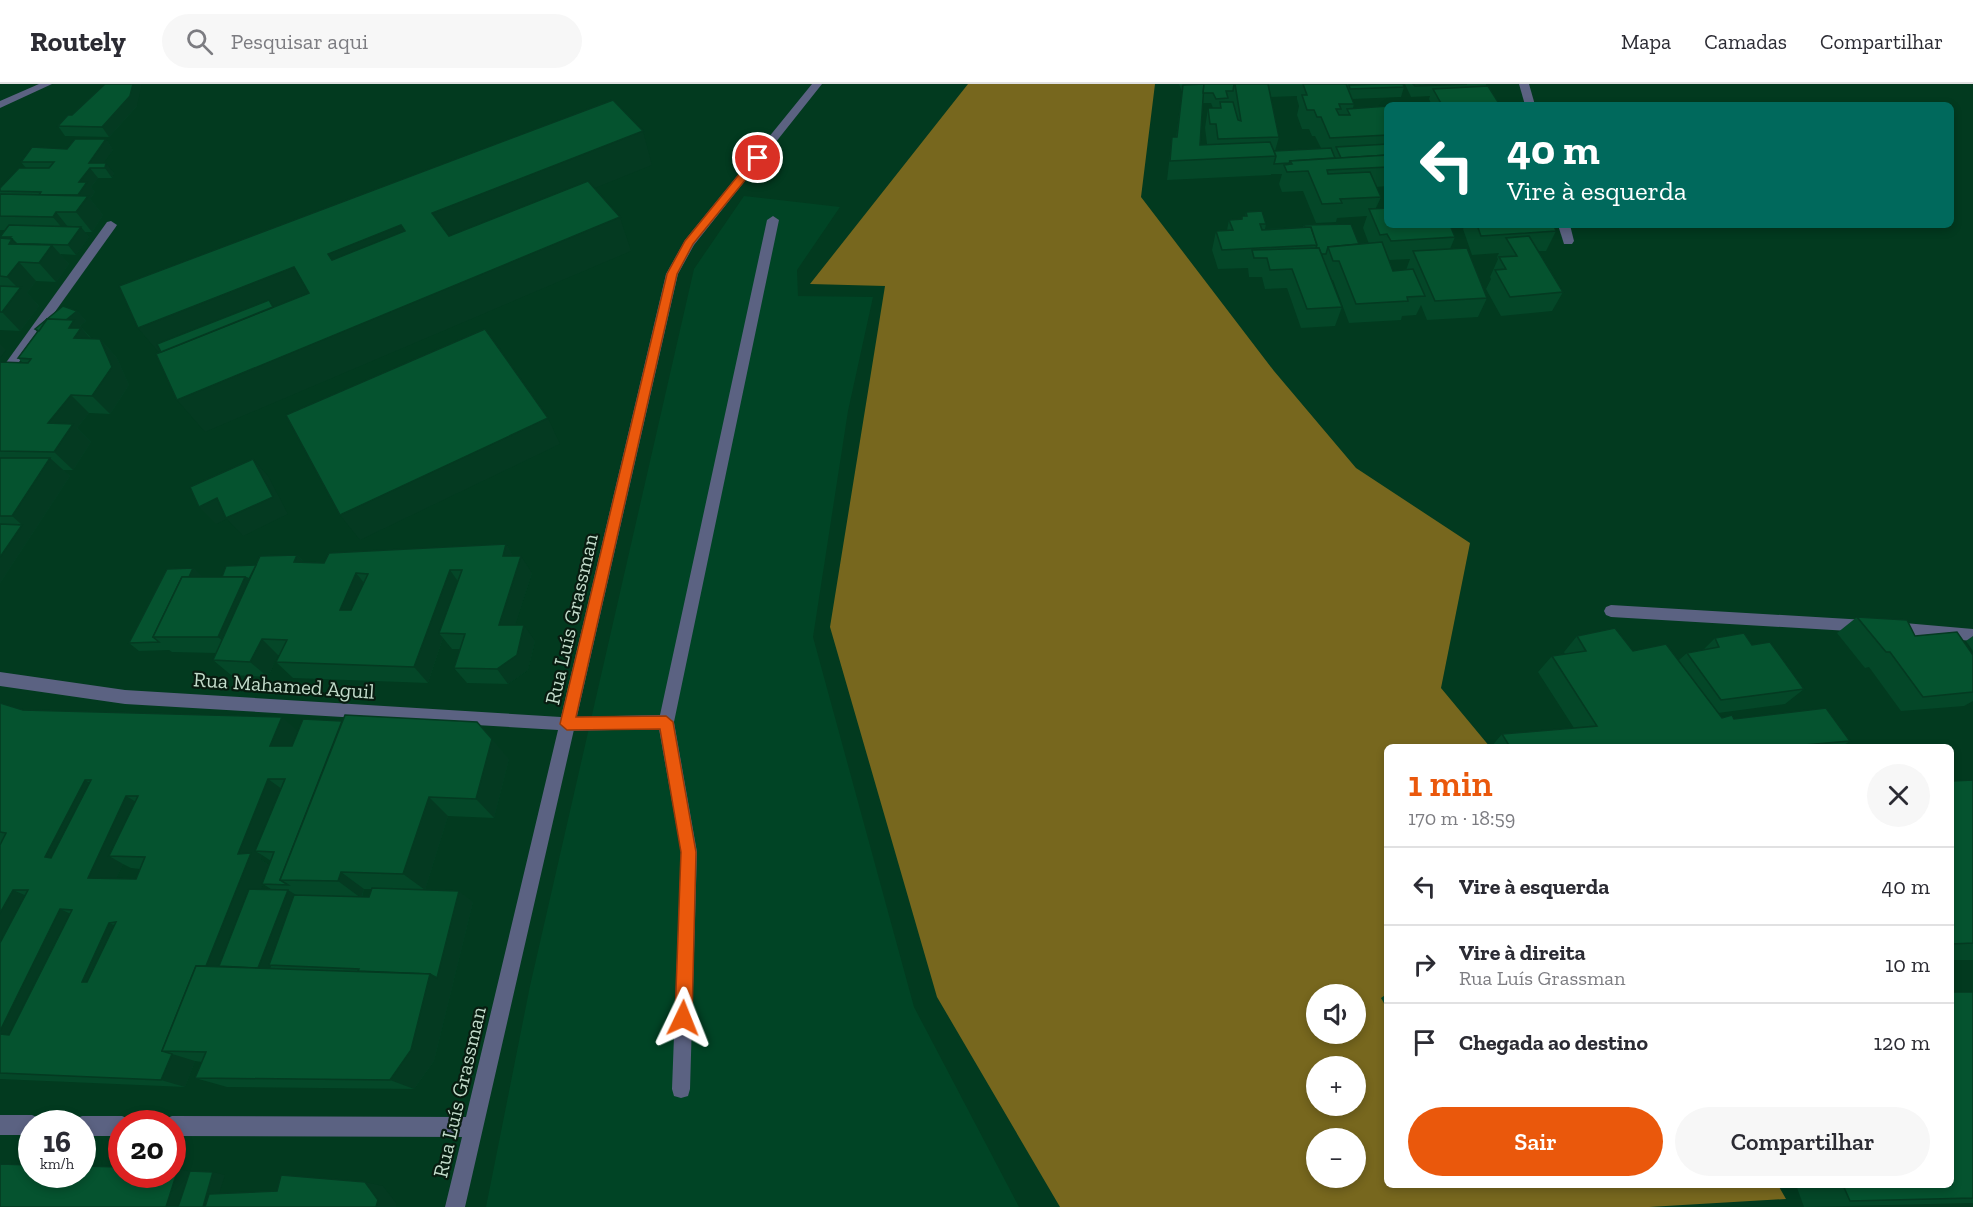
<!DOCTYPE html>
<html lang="pt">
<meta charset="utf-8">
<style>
:root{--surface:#fff;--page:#f7f7f7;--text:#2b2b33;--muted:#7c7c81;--line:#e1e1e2;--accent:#ea580c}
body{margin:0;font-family:"Zilla Slab",serif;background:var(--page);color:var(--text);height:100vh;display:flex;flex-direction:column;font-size:22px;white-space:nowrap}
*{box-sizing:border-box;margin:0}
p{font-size:20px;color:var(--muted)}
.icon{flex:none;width:33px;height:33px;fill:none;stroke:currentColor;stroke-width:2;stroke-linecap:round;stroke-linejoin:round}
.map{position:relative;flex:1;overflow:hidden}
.side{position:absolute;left:1384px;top:660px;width:570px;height:444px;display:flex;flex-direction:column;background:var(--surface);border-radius:9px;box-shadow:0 3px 9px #0003}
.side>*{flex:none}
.hud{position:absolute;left:1384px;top:18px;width:570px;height:126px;border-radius:9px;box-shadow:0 3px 9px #0003;background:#00695c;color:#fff;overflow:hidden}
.controls{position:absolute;left:1306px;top:900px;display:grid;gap:12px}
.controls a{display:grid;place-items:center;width:60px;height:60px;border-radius:50%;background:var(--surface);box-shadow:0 3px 9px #0003;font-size:30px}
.speed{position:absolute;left:18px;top:1026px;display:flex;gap:12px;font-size:30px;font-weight:700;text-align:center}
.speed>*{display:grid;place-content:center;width:78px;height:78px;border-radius:50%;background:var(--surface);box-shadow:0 3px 9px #0003;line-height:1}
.speed small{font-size:15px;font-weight:400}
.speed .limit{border:9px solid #d22;background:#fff;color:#111}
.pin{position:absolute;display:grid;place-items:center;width:51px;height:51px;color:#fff;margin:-26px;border:3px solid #fff;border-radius:50%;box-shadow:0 2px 6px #0007}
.me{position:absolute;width:66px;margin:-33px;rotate:2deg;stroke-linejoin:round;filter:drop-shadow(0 0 4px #0008)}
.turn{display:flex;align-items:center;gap:21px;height:126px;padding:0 24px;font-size:27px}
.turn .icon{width:78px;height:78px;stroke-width:2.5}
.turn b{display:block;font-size:42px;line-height:51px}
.round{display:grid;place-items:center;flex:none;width:63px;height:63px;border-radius:32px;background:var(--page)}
.summary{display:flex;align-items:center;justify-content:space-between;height:102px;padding:0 24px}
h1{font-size:36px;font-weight:600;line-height:45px;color:var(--accent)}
.cta{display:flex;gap:12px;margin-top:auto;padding:12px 24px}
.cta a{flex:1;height:69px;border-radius:36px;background:var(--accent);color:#fff;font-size:24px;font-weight:600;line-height:69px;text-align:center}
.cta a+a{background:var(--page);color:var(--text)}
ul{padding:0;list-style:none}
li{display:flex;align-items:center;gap:18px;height:78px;padding:0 24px;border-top:2px solid var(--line)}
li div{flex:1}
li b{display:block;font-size:22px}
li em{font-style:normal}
header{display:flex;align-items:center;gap:36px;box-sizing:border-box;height:84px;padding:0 30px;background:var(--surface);border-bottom:2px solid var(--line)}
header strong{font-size:28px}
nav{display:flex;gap:33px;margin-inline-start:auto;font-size:21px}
.search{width:420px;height:54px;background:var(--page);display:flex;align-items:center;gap:15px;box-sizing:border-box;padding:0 21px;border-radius:33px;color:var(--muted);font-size:22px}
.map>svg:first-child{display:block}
.built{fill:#004425}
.forest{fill:#77671e;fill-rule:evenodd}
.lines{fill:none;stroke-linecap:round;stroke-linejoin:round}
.lane{fill:#5b6282;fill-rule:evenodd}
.street{fill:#5b6282;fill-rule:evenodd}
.wall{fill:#044728;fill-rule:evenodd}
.shaded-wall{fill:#043a21}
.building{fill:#05532f;stroke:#043a21;stroke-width:1.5;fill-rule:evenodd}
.route{fill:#ea580c;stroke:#983908;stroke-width:1.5}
.labels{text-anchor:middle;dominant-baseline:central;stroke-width:4.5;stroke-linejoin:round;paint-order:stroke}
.street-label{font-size:21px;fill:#c2dbca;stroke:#081c10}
</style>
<header>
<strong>Routely</strong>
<div class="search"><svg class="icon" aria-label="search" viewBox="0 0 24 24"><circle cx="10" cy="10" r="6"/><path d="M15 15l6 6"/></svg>Pesquisar aqui</div>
<nav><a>Mapa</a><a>Camadas</a><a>Compartilhar</a></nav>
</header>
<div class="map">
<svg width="1973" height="1123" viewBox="0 0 1973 1123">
<rect width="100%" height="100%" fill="#023a1f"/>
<path class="built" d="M744,112L840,123L797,186L798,212L873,213L848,327L813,553L914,923L1019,1123H486L530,902L694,185Z"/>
<path class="forest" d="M968,0H1155L1141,113L1274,287L1356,384L1470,459L1441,604L1490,663H1388V1101H1778L1786,1115L1649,1123H1060L937,913L830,543L885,202L810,200ZM1317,910H1356V950H1317ZM1317,982H1356V1022H1317ZM1317,1054H1356V1094H1317Z"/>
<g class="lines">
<g class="lane">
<path d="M39,0H52L0,24V17Z"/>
<path d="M773,132L779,136L674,638L697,768L690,1005L688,1012L681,1014L674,1012L672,1005L681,768L659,645L567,647L561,645L559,640L561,635L567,633L660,631L767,136Z"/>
</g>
<g class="street">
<path d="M812,0H822L694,161L678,190L465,1123H445L462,1053L172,1052V1040H163L165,1035L172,1032L466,1033L558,646L125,620L0,602V588L125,606L561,633L666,190L685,156Z"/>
<path d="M1519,0H1529L1535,21H1525Z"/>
<path d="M111,137L117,141L115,144L4,299L0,301V287L107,138Z"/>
<path d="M1558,141H1570L1574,157L1572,160H1564Z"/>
<path d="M1611,521L1866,536L1871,538L1873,542L1871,546L1866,548L1611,533L1606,531L1604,527L1606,523Z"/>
<path d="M1893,538L1973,545V557L1893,550L1888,548L1886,544L1888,540Z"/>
<path d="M0,1031H32L39,1034L41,1040H32V1051H0Z"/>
<path d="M82,1032H122L129,1035L131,1040H122V1052H82V1040H73L75,1035Z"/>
</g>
</g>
<g class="wall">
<path d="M1179,0H1403L1404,3L1401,13L1352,15L1354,20L1353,24L1388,22V102L1376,103L1381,113L1376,124L1455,153L1450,165L1487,214L1478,233L1427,236L1421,221L1416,231L1402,232L1401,236L1349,239L1333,196H1331L1342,223L1335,242L1301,244L1287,204L1265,205L1262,193H1249L1248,184L1218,185L1212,166L1216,147L1227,146L1229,136L1241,135L1242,132H1245L1246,128L1266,140L1265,145L1303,143L1304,141L1359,160H1369L1363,144L1367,132L1337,134L1336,138L1316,139L1303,107L1282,108L1279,100L1282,90H1271V91L1167,96L1172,53H1176L1182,8ZM1297,12V15L1299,22L1297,31L1302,45H1309L1312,52H1315L1321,64L1275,67L1279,53L1271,13ZM1203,19H1211L1213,24H1208L1205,44L1207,60H1212L1200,61ZM1410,175L1406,186L1393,187L1389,176Z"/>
<path d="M1405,0H1486V2L1500,21H1432L1429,15L1430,12L1411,13Z"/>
<path d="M137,22L109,53L65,52L58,42L72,31Z"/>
<path d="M106,55L113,66L103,79L114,89L112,94H98L91,103L95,108L90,115L103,131L92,148H85L89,153L76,171L60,170L69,180L56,198L36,197L27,209L39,222L20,247L0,246V154H1L0,153L5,146H0V104L26,84L21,78Z"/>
<path d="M1465,141H1554L1556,147L1546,167H1538L1563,208L1552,227L1501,232L1486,205L1491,195L1490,193L1498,175L1497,173L1499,169L1472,171L1463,145Z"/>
<path d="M77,227L86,237L80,242L91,254L100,255L117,274L129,301L110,330L89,329L77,344L91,358L73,386H63L70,392L0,499V278L23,279L18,274L37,248L35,245Z"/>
<path d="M506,460L513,472L532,489L515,541L535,557L528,586L508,600L467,599L454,584L460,565H452L443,554L428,599L293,594L276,578L280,571H278L268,593L231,591L213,576L216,569L172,568L169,566L139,567L129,559L193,484L202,493H222L256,481L297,471L304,478L324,479Z"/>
<path d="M1857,533L1973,571V617L1964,622L1901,627L1869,583L1865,584L1837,549Z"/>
<path d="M1577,552L1633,567L1679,576L1687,569L1703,566L1715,554L1752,561L1804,605L1785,620L1718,629L1722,634L1734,635L1850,657L1841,663H1491L1502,650L1574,644L1538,588L1552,572L1565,570L1564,568Z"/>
<path d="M1973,552V567L1966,557Z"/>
<path d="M0,619L23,626L298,647L509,675L494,734L448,732L425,806L473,818L434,977L414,1005L227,1003L195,994L202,978L195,977L185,1003L0,995ZM262,771L271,777L269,781L260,775ZM123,780L131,784L140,785L136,795H116ZM263,800L271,805H261ZM364,805H372L369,813H362Z"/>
<path d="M1973,696V876H1952V697Z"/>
<path d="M1973,908V1119L1804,1123L1796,1101H1952Z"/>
<path d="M1388,909V926L1381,914Z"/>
</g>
<g class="shaded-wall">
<path d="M133,0H142L137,22L109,53L102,43Z"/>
<path d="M643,47L652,81L449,163L432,129Z"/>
<path d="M106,55L113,66L100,84L89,79Z"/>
<path d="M106,79L114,89L112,94L105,84Z"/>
<path d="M90,84L98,94L91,103L95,108L90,115L103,131L92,148L76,128L79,98Z"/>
<path d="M56,128L72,148L69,152L53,133Z"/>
<path d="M620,133L631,167L205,348L177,316Z"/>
<path d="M401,141L419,175L349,203L328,170Z"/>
<path d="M81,143L89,153L76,171L68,161Z"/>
<path d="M12,155L30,174L26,179L9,160Z"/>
<path d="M52,161L69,180L56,198L39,179Z"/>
<path d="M19,178L36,197L27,209L39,222L20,247L2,228L19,205L7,193Z"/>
<path d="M294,183L316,216L166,277L138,244Z"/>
<path d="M77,227L86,237L80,242L91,255L57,260L48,250Z"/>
<path d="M100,255L117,274L129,301L110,330L92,312Z"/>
<path d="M0,260L6,266L0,274Z"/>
<path d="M71,311L89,329L77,344L91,358L73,386L54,368L48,339Z"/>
<path d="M548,334L560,360L360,456L340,431Z"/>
<path d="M50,374L70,392L0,499V473L22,441L12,432Z"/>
<path d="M253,375L268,392L288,430L243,452L227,435L216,440L199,423Z"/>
<path d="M506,460L516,477L503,472Z"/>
<path d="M297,471L312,487L294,478Z"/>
<path d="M521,472L532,489L510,557L499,541Z"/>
<path d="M193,484L202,492L175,553H162Z"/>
<path d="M450,486L462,503L439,549L443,554L428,599L414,583Z"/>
<path d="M356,489L370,506L355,542L340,526Z"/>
<path d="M245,493L262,509L236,569L218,553Z"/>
<path d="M524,541L535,557L528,586L508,600L497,585Z"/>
<path d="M262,555L278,571L268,593L250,578Z"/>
<path d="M282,633L299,648L287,676L270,662Z"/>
<path d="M492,655L509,675L494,734L476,715Z"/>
<path d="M268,695L286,708L255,767L262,771L260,775L270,782L228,891L173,967L238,770Z"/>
<path d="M85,696L107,709L69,785L45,773Z"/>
<path d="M126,712L148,725L109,772L123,780L111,806L88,794Z"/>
<path d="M429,713L448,732L425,806L403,790Z"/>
<path d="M341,788L364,805L361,814L338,797Z"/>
<path d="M13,806L38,817L0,870V829Z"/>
<path d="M288,806L298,812L269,881L271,882L266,897L255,892Z"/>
<path d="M459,807L473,818L434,977L414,1005L390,996L430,890Z"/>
<path d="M60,825L84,836L27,958L0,950V947Z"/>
<path d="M109,839L133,849L107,907L82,898Z"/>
<path d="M172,970L195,977L185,1003L161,996Z"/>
<path d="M178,1085L202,1090L192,1123H166Z"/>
<path d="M213,1088L225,1091L215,1123H203Z"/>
<path d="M365,1098L383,1102L396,1119V1123H376Z"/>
</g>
<g class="building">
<path d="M105,0H133L130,12L102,43L58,42L68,31H72Z"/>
<path d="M1204,0L1200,61L1270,58L1276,72L1170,77L1172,53H1177L1183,1Z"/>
<path d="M1204,0H1234L1233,7H1226L1228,14L1216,15L1213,9H1203Z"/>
<path d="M1235,0H1268L1279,53L1218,55L1216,40H1210L1208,24H1221L1220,18H1233L1238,36L1241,37Z"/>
<path d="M1303,0H1346L1354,20H1339L1341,25H1336L1339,31H1350L1347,25L1388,22V51L1330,54L1321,33H1317L1314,26H1307L1302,11H1307Z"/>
<path d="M1379,0H1403L1404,3L1350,5L1349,1Z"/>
<path d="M1413,0H1467L1415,2Z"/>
<path d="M1488,2L1500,21H1442L1433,5Z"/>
<path d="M613,16L643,47L432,129L449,152L588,97L620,133L177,316L156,270L309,209L294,183L138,244L119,202ZM401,141L405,147L332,176L328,170Z"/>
<path d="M75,55H106L89,79H106L105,84H90L79,98H87L78,111H39L41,108L0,107V104L19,84H49L54,78H21L32,63L67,65Z"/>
<path d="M1388,60V71L1341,74L1336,63Z"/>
<path d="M1331,64L1335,74L1290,77L1289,79L1274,80L1276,72L1274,67Z"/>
<path d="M1388,71V83L1327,86L1328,90L1370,88L1381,113L1340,115L1342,119L1322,120L1308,87L1287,88L1284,81L1292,80L1290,77Z"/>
<path d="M0,110L88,112L76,128H56L53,133L0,132Z"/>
<path d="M1388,124V141H1450L1455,153L1391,157L1387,150L1380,151L1369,125Z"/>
<path d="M1262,127L1266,140H1260L1262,146L1311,143L1317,161L1222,166L1216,147L1233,146L1229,136L1242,135V132H1247L1246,128Z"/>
<path d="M1351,140L1359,160L1328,163L1326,170H1321L1319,164H1316L1317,161L1311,143H1305L1304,141Z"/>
<path d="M9,141L81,143L68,161L33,160H17L12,155L10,154L11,153H0Z"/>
<path d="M1477,141H1554L1556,147L1481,152Z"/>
<path d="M1529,152L1563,208L1510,213L1495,186L1506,185L1499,173L1517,172L1506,154Z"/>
<path d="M0,154L12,155L9,160L52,161L39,179L19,178L7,193L0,192Z"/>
<path d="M1382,158L1393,187L1413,185L1425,212L1407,213L1408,217L1356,220L1339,177H1333L1328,163Z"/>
<path d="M1319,164L1342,223L1307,225L1292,185L1270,186L1267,174H1254L1252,166Z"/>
<path d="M1467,164L1487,214L1435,217L1413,167Z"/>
<path d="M0,202L21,203L2,228H0Z"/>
<path d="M269,216L273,223L161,268L157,260Z"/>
<path d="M63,222L77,227L66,236L47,235Z"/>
<path d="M47,235L74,236L69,244H81L74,254L100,255L112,283L92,312L71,311L48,339L73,340L54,368L0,367V278L28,279L31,275L18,274Z"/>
<path d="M47,235L39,247L35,245Z"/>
<path d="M485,245L548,334L340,431L286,331Z"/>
<path d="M0,374H50L12,432H0Z"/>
<path d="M253,375L273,413L226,434L217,414L199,423L190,403Z"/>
<path d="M0,440L22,441L0,473Z"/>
<path d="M506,460L503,472H521L499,541H524L517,571L497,585L454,584L465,550L439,549L462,486H450L414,583L276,578L287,556L262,555L250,578L213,576L260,472L297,471L294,478L324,479L329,469ZM356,489L368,490L351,526H340Z"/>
<path d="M256,481L249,495L245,493H222L226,482Z"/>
<path d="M193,484L189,493H182L153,553L159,558L129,559L167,485Z"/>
<path d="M182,493H245L218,553H153Z"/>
<path d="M1857,533L1907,536L1915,552L1957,548L1973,571V608L1923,613L1890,568H1886Z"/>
<path d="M1615,544L1633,567L1666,560L1722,634L1732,631L1734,635L1826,624L1850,657L1781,663H1510L1502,650L1597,642L1552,572L1586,567L1577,552Z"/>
<path d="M1744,549L1752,561L1770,558L1804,605L1721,616L1687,569L1719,563L1715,554Z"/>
<path d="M0,619L23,626L282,633L270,662H292L303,635L342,637L280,796L288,801L262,800L274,768L255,767L285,695H268L238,770L251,769L206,882H196L162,967L172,970L161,996L0,989V950L9,951L72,826L60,825L0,947V859L28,806H13L0,829V761L6,749L0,748ZM85,696H91L51,774L45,773ZM126,712H138L109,772L145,773L136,795L88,794ZM116,838L87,898H82L109,839Z"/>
<path d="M345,631L477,638L492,655L476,715L429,713L403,790L341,788L338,797L280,796Z"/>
<path d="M1973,696V859L1952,860V697Z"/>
<path d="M372,804L459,807L437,894L430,890L358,887L359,885L269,881L294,811L369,813Z"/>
<path d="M249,805L288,806L258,884L219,882Z"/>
<path d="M196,882L430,890L411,966L390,996L195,994L206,968L162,967Z"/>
<path d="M1952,908H1973V1114L1850,1117L1843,1101H1952Z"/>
<path d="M0,1080L32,1081V1090H82V1082L122,1083V1090H172V1085H178L166,1123H0Z"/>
<path d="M190,1087L213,1088L203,1123H178Z"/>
<path d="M281,1091L365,1098L378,1116L376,1123H205L209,1110L277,1107Z"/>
</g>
<path class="route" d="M754,72L763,74L693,160L677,190L576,633L666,632L673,638L696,768L692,934L689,939L683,942L678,939L675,934L681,768L660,645L567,646L560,640L667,190L685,157Z"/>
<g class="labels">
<g class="street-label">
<text transform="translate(571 535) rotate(-77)">Rua Luís Grassman</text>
<text transform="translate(284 601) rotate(4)">Rua Mahamed Aguil</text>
<text transform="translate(459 1008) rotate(-77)">Rua Luís Grassman</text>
</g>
</g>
</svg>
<div class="controls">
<a><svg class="icon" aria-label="sound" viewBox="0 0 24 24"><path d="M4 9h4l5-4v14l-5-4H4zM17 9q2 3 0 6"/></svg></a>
<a>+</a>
<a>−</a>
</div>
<div class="speed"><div>16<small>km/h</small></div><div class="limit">20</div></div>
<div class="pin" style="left:758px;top:74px;background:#d93025"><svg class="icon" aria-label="arrive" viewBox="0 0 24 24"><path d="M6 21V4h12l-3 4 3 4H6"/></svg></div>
<svg class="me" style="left:683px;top:934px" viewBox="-20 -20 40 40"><path d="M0-17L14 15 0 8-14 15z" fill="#ea580c" stroke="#fff" stroke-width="4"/></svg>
<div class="hud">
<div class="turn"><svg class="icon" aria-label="left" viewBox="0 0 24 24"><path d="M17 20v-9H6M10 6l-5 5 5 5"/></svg><div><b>40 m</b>Vire à esquerda</div></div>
</div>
<section class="side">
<div class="summary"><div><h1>1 min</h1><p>170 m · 18:59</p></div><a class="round"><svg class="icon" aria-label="close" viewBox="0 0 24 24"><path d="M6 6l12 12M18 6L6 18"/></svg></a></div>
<ul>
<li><svg class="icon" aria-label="left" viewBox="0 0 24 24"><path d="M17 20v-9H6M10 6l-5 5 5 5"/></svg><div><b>Vire à esquerda</b></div><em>40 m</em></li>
<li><svg class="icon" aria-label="right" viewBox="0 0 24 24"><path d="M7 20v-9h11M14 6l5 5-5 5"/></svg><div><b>Vire à direita</b><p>Rua Luís Grassman</p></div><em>10 m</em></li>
<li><svg class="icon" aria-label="arrive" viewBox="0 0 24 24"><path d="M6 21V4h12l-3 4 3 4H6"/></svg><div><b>Chegada ao destino</b></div><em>120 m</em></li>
</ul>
<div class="cta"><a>Sair</a><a>Compartilhar</a></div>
</section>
</div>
